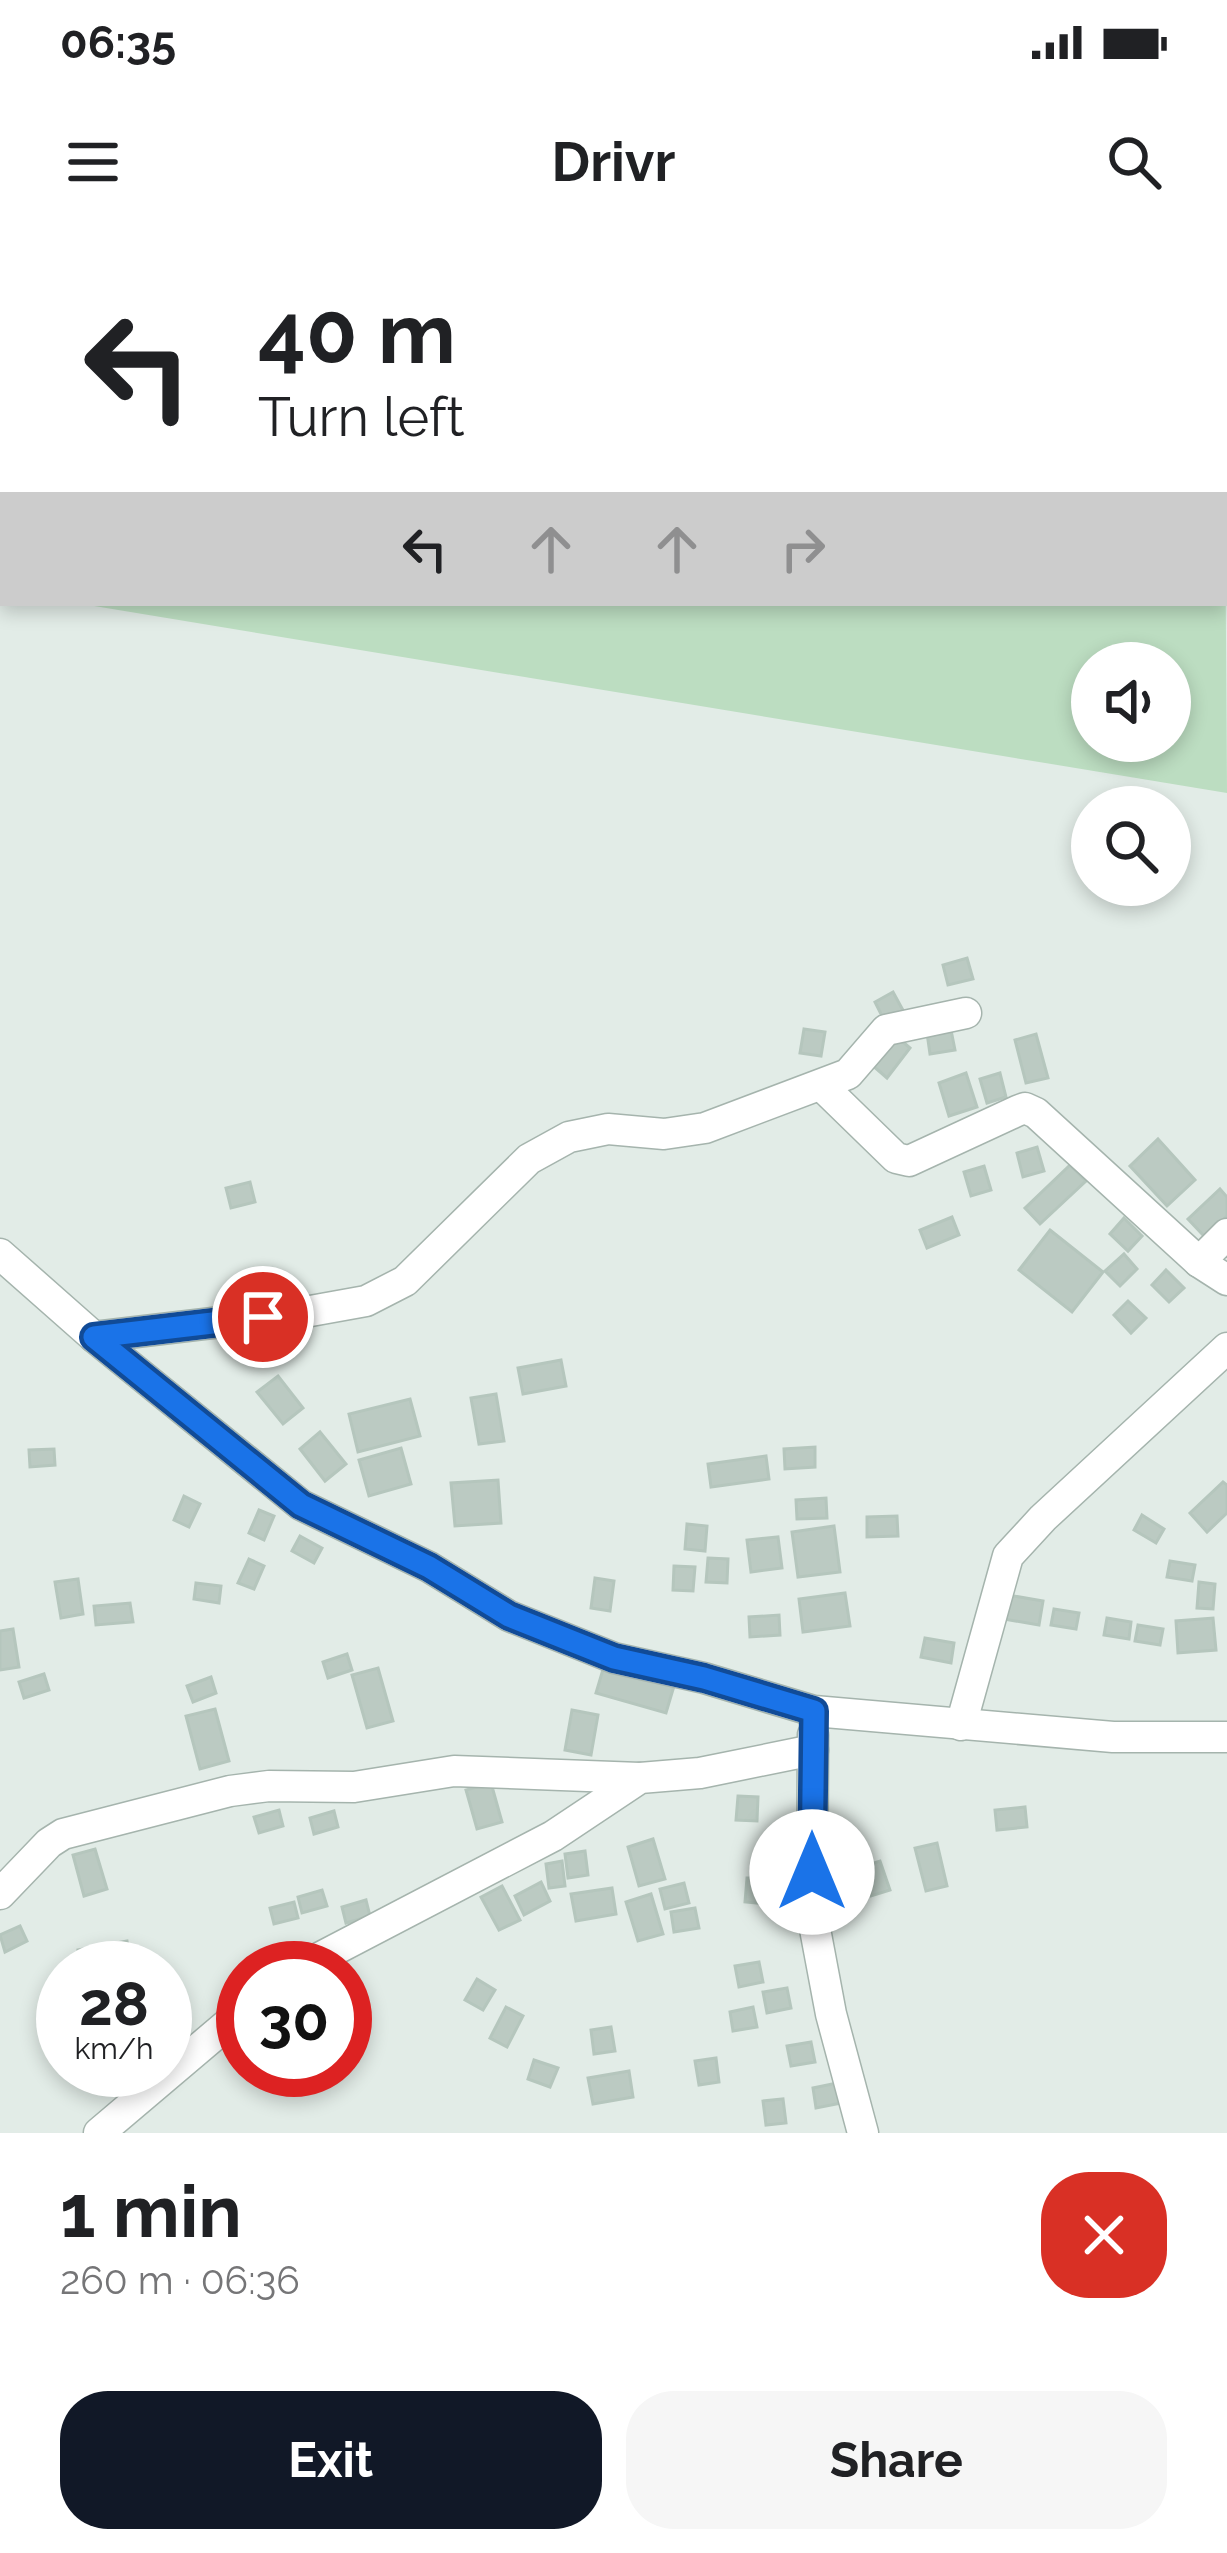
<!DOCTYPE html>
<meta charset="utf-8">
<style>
:root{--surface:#fff;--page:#f6f6f6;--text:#202124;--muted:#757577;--accent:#111827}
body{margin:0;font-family:Raleway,sans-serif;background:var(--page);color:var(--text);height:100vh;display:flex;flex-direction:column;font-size:45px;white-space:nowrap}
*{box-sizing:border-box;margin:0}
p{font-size:39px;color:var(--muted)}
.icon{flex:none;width:66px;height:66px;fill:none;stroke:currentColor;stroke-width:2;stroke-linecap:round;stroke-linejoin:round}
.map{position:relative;height:1893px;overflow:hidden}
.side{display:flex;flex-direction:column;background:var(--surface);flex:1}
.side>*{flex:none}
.top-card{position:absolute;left:0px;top:0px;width:1227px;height:366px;box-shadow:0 6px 18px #0003;background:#fff;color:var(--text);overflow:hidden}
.buttons{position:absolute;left:1071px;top:402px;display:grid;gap:24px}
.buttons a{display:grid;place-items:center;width:120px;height:120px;border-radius:50%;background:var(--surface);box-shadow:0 6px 18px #0003;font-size:60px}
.speed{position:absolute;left:36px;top:1701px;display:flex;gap:24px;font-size:60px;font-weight:700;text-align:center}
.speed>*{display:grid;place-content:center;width:156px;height:156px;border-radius:50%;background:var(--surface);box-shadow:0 6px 18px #0003;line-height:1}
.speed small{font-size:30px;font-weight:400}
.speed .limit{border:18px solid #d22;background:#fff;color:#111}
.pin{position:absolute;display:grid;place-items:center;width:102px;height:102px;color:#fff;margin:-51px;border:6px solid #fff;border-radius:50%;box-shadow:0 3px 12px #0007}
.me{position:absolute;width:132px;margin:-66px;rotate:0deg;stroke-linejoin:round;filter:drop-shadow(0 0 9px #0008)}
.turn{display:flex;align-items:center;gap:42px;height:252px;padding:0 60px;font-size:54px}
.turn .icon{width:156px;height:156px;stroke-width:2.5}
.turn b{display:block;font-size:84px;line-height:102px}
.lanes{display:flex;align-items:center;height:114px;padding:0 60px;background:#0003;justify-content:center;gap:60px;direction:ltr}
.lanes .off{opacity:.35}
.round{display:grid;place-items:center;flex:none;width:126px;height:126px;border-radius:48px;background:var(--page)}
.headline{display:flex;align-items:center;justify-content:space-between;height:204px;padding:0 60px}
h1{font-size:72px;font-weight:700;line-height:90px}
.button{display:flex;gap:24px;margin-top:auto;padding:24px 60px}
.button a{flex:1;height:138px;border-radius:48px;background:var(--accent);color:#fff;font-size:48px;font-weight:700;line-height:138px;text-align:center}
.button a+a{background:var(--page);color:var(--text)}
.status{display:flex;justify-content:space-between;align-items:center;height:84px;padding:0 60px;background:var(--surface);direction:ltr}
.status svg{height:33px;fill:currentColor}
header{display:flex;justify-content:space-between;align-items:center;height:156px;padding:0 60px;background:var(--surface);font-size:54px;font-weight:700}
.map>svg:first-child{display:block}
.green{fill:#bcddc1;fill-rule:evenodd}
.building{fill:#bbcac2;stroke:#b5c6bd;stroke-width:3}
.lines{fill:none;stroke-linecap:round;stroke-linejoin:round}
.minor-casing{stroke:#a5b4ad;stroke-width:33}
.minor{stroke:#fff;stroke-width:30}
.route-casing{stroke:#114b97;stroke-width:30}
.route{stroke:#1a73e8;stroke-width:21}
</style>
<div class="status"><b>06:35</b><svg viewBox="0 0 49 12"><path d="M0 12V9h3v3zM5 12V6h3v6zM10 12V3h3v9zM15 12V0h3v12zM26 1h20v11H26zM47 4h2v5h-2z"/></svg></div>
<header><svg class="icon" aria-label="menu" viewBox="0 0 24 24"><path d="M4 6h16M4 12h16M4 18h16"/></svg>Drivr<svg class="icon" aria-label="search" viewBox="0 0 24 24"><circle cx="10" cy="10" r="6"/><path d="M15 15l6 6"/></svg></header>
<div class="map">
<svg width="1227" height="1893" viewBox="0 0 1227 1893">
<rect width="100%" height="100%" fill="#e2ece7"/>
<g class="green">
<path d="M0,0H551L574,3H3V236Z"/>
<path d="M1224,90L1227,553L76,363H1224ZM1092,423H1170V501H1092Z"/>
</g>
<g class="building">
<path d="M967,718L973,739L948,745L943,725Z"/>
<path d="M893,752L905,774L886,784L875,762Z"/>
<path d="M804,789L825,792L821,816L800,813Z"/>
<path d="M951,790L955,810L930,814L927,793Z"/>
<path d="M1036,794L1048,838L1026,843L1015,800Z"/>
<path d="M895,795L910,808L887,838L872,825Z"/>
<path d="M966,833L977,867L949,876L939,843Z"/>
<path d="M1000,833L1006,857L987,863L980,839Z"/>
<path d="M1158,899L1195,940L1167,966L1130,926Z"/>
<path d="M1037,907L1044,931L1023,937L1017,913Z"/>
<path d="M1070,925L1086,941L1040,984L1025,968Z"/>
<path d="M984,926L991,950L971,956L964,932Z"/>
<path d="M250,942L255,962L231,968L226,948Z"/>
<path d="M1220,949L1227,957V976L1205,997L1188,979Z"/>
<path d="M952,977L959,995L927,1008L920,990Z"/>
<path d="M1124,978L1142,996L1128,1011L1110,994Z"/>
<path d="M1050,990L1103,1032L1072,1072L1019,1030Z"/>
<path d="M1124,1014L1137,1029L1120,1046L1105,1031Z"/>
<path d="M1166,1030L1184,1048L1169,1062L1152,1045Z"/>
<path d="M1128,1061L1146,1078L1131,1093L1114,1075Z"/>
<path d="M561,1120L566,1146L523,1154L518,1128Z"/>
<path d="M278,1136L303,1168L283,1184L257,1152Z"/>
<path d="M496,1154L504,1201L479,1204L471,1158Z"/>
<path d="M410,1159L420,1196L358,1212L349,1174Z"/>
<path d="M320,1192L346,1224L325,1241L300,1209Z"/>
<path d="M815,1207V1227L785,1229L784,1209Z"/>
<path d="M401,1208L411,1244L369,1256L359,1220Z"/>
<path d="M54,1209L55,1225L30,1227L29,1210Z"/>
<path d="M766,1216L769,1239L711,1247L708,1224Z"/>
<path d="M498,1240L501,1283L455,1286L451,1243Z"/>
<path d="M1223,1242L1227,1245V1273L1207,1292L1190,1273Z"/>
<path d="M184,1256L200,1264L189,1287L174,1280Z"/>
<path d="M826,1258L827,1278L797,1279L796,1260Z"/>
<path d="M259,1270L274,1276L264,1300L249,1293Z"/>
<path d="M1142,1275L1164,1289L1156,1303L1134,1290Z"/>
<path d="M897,1276L898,1296L867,1297V1277Z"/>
<path d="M687,1284L707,1286L705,1311L685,1309Z"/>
<path d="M834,1286L840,1332L798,1337L792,1292Z"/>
<path d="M300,1296L322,1308L314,1323L292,1311Z"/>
<path d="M778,1297L782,1328L751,1332L747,1300Z"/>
<path d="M708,1318L728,1319L727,1343L706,1342Z"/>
<path d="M249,1319L264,1326L254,1349L238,1343Z"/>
<path d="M1170,1321L1195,1325L1192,1341L1167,1337Z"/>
<path d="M674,1326L695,1327L693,1351L673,1350Z"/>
<path d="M595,1338L614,1341L610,1371L591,1368Z"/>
<path d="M78,1339L83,1374L61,1378L55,1342Z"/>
<path d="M1199,1342L1215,1344L1213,1369L1197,1368Z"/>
<path d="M196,1343L221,1346L219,1363L194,1359Z"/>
<path d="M845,1353L850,1386L803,1392L799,1359Z"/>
<path d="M1008,1355L1043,1361L1039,1385L1004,1379Z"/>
<path d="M130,1363L133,1382L96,1385L94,1366Z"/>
<path d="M1054,1369L1079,1373L1076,1389L1051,1385Z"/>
<path d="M779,1375L780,1395L750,1397L749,1377Z"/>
<path d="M1107,1378L1131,1382L1129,1399L1104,1395Z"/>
<path d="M1213,1378L1216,1410L1178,1413L1176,1381Z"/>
<path d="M1138,1385L1163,1389L1160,1405L1135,1401Z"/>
<path d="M13,1389L19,1427L0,1430V1391Z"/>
<path d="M925,1398L954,1403L951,1423L921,1417Z"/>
<path d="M347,1414L352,1430L328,1438L323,1422Z"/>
<path d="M604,1426L674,1446L666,1473L596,1453Z"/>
<path d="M378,1428L393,1481L367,1488L352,1435Z"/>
<path d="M44,1434L49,1450L24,1458L19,1442Z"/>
<path d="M211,1437L216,1453L193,1462L187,1446Z"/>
<path d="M215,1469L229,1521L200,1529L186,1476Z"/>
<path d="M572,1470L598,1475L591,1515L565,1510Z"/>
<path d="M491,1543L502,1582L477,1589L466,1550Z"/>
<path d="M738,1556L758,1557L757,1581L736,1580Z"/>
<path d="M1025,1567L1027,1587L997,1590L995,1570Z"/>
<path d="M279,1570L283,1586L259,1593L254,1577Z"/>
<path d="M334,1571L338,1587L314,1594L310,1578Z"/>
<path d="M777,1597L797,1598L795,1623L775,1621Z"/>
<path d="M653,1599L665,1639L639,1646L628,1607Z"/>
<path d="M937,1603L947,1646L926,1651L915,1608Z"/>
<path d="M95,1609L107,1649L84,1656L73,1615Z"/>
<path d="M585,1611L588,1635L568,1638L565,1614Z"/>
<path d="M562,1621L565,1646L549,1648L546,1624Z"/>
<path d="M880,1621L890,1650L871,1656L861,1627Z"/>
<path d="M779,1633L799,1634L798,1658L777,1657Z"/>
<path d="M747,1638L767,1639L766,1664L745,1662Z"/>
<path d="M541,1642L550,1661L524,1675L515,1656Z"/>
<path d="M684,1643L689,1663L665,1669L660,1649Z"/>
<path d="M502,1646L520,1680L499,1690L481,1657Z"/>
<path d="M612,1648L616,1674L576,1681L571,1654Z"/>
<path d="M322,1650L327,1666L302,1673L298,1657Z"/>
<path d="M651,1654L663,1694L638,1701L626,1662Z"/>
<path d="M366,1660L370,1676L346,1683L342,1667Z"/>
<path d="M294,1662L298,1678L274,1684L270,1668Z"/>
<path d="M695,1668L699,1688L674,1692L671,1672Z"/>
<path d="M20,1686L27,1701L5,1712L0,1695Z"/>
<path d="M127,1701L132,1728H81L78,1710Z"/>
<path d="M759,1722L763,1742L739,1747L735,1726Z"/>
<path d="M477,1739L495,1750L483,1770L465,1760Z"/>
<path d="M787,1748L791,1768L767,1773L763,1752Z"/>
<path d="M506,1767L523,1776L507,1807L490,1798Z"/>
<path d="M753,1767L757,1787L733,1791L730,1772Z"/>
<path d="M611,1787L615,1811L594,1814L591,1790Z"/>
<path d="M811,1802L815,1822L791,1826L787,1806Z"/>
<path d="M716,1818L719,1842L699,1845L695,1821Z"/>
<path d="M534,1820L558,1828L550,1847L528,1839Z"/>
<path d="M629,1831L633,1857L593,1864L588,1838Z"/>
<path d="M837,1843L841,1863L816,1868L813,1848Z"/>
<path d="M783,1859L786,1883L766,1885L763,1861Z"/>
</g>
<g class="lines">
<defs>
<g id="minor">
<path d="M822,846L896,918L909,921L1017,871L1025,868L1036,873L1199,1022L1227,1040"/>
<path d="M0,1014L94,1097L301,1265L429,1327L509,1376L614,1418L704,1438L814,1471L1113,1497H1227"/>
<path d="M1199,1022L1227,994"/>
<path d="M94,1097L305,1072L366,1061L405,1041L529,919L569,897L608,889L664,894L705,888L848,834L886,790L966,773"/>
<path d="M961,1485L1008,1316L1043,1278L1227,1108"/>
<path d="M813,1495L812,1673L831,1774L863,1893"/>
<path d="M0,1654L49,1603L63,1594L230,1551L269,1546L354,1547L454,1531L640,1538"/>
<path d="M300,1728L553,1596L640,1538L700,1533L813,1510"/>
<path d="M99,1893L243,1771"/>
</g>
</defs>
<use href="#minor" class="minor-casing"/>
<use href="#minor" class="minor"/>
</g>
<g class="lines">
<defs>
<path id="route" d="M263,1077L94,1097L301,1265L429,1327L509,1376L614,1418L704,1438L814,1471L812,1632"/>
</defs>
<use href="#route" class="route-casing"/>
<use href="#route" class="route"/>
</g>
</svg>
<div class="buttons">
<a><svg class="icon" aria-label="sound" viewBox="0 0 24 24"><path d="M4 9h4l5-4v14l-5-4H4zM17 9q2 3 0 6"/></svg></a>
<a><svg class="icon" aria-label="search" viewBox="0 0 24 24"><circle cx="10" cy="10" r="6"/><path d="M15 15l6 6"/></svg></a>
</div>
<div class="speed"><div>28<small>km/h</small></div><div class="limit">30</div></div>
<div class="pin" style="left:263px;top:1077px;background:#d93025"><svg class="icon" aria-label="arrive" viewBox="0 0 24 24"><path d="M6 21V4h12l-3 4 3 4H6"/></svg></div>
<svg class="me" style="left:812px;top:1632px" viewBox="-20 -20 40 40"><circle r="19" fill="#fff"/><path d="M0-13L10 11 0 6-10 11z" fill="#1a73e8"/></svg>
<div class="top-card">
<div class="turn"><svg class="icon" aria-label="left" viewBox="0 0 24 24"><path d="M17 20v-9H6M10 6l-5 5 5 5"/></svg><div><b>40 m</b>Turn left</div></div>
<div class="lanes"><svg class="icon" aria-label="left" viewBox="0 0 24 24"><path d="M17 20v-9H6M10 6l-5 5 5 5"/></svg><svg class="icon off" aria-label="ahead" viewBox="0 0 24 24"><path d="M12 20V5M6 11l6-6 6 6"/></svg><svg class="icon off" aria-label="ahead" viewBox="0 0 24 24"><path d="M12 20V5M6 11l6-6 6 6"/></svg><svg class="icon off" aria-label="right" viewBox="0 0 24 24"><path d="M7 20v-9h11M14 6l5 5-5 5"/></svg></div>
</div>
</div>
<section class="side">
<div class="headline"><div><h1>1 min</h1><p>260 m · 06:36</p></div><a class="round" style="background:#d93025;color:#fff"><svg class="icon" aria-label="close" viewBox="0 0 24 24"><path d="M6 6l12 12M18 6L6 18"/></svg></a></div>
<div class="button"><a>Exit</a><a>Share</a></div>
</section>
